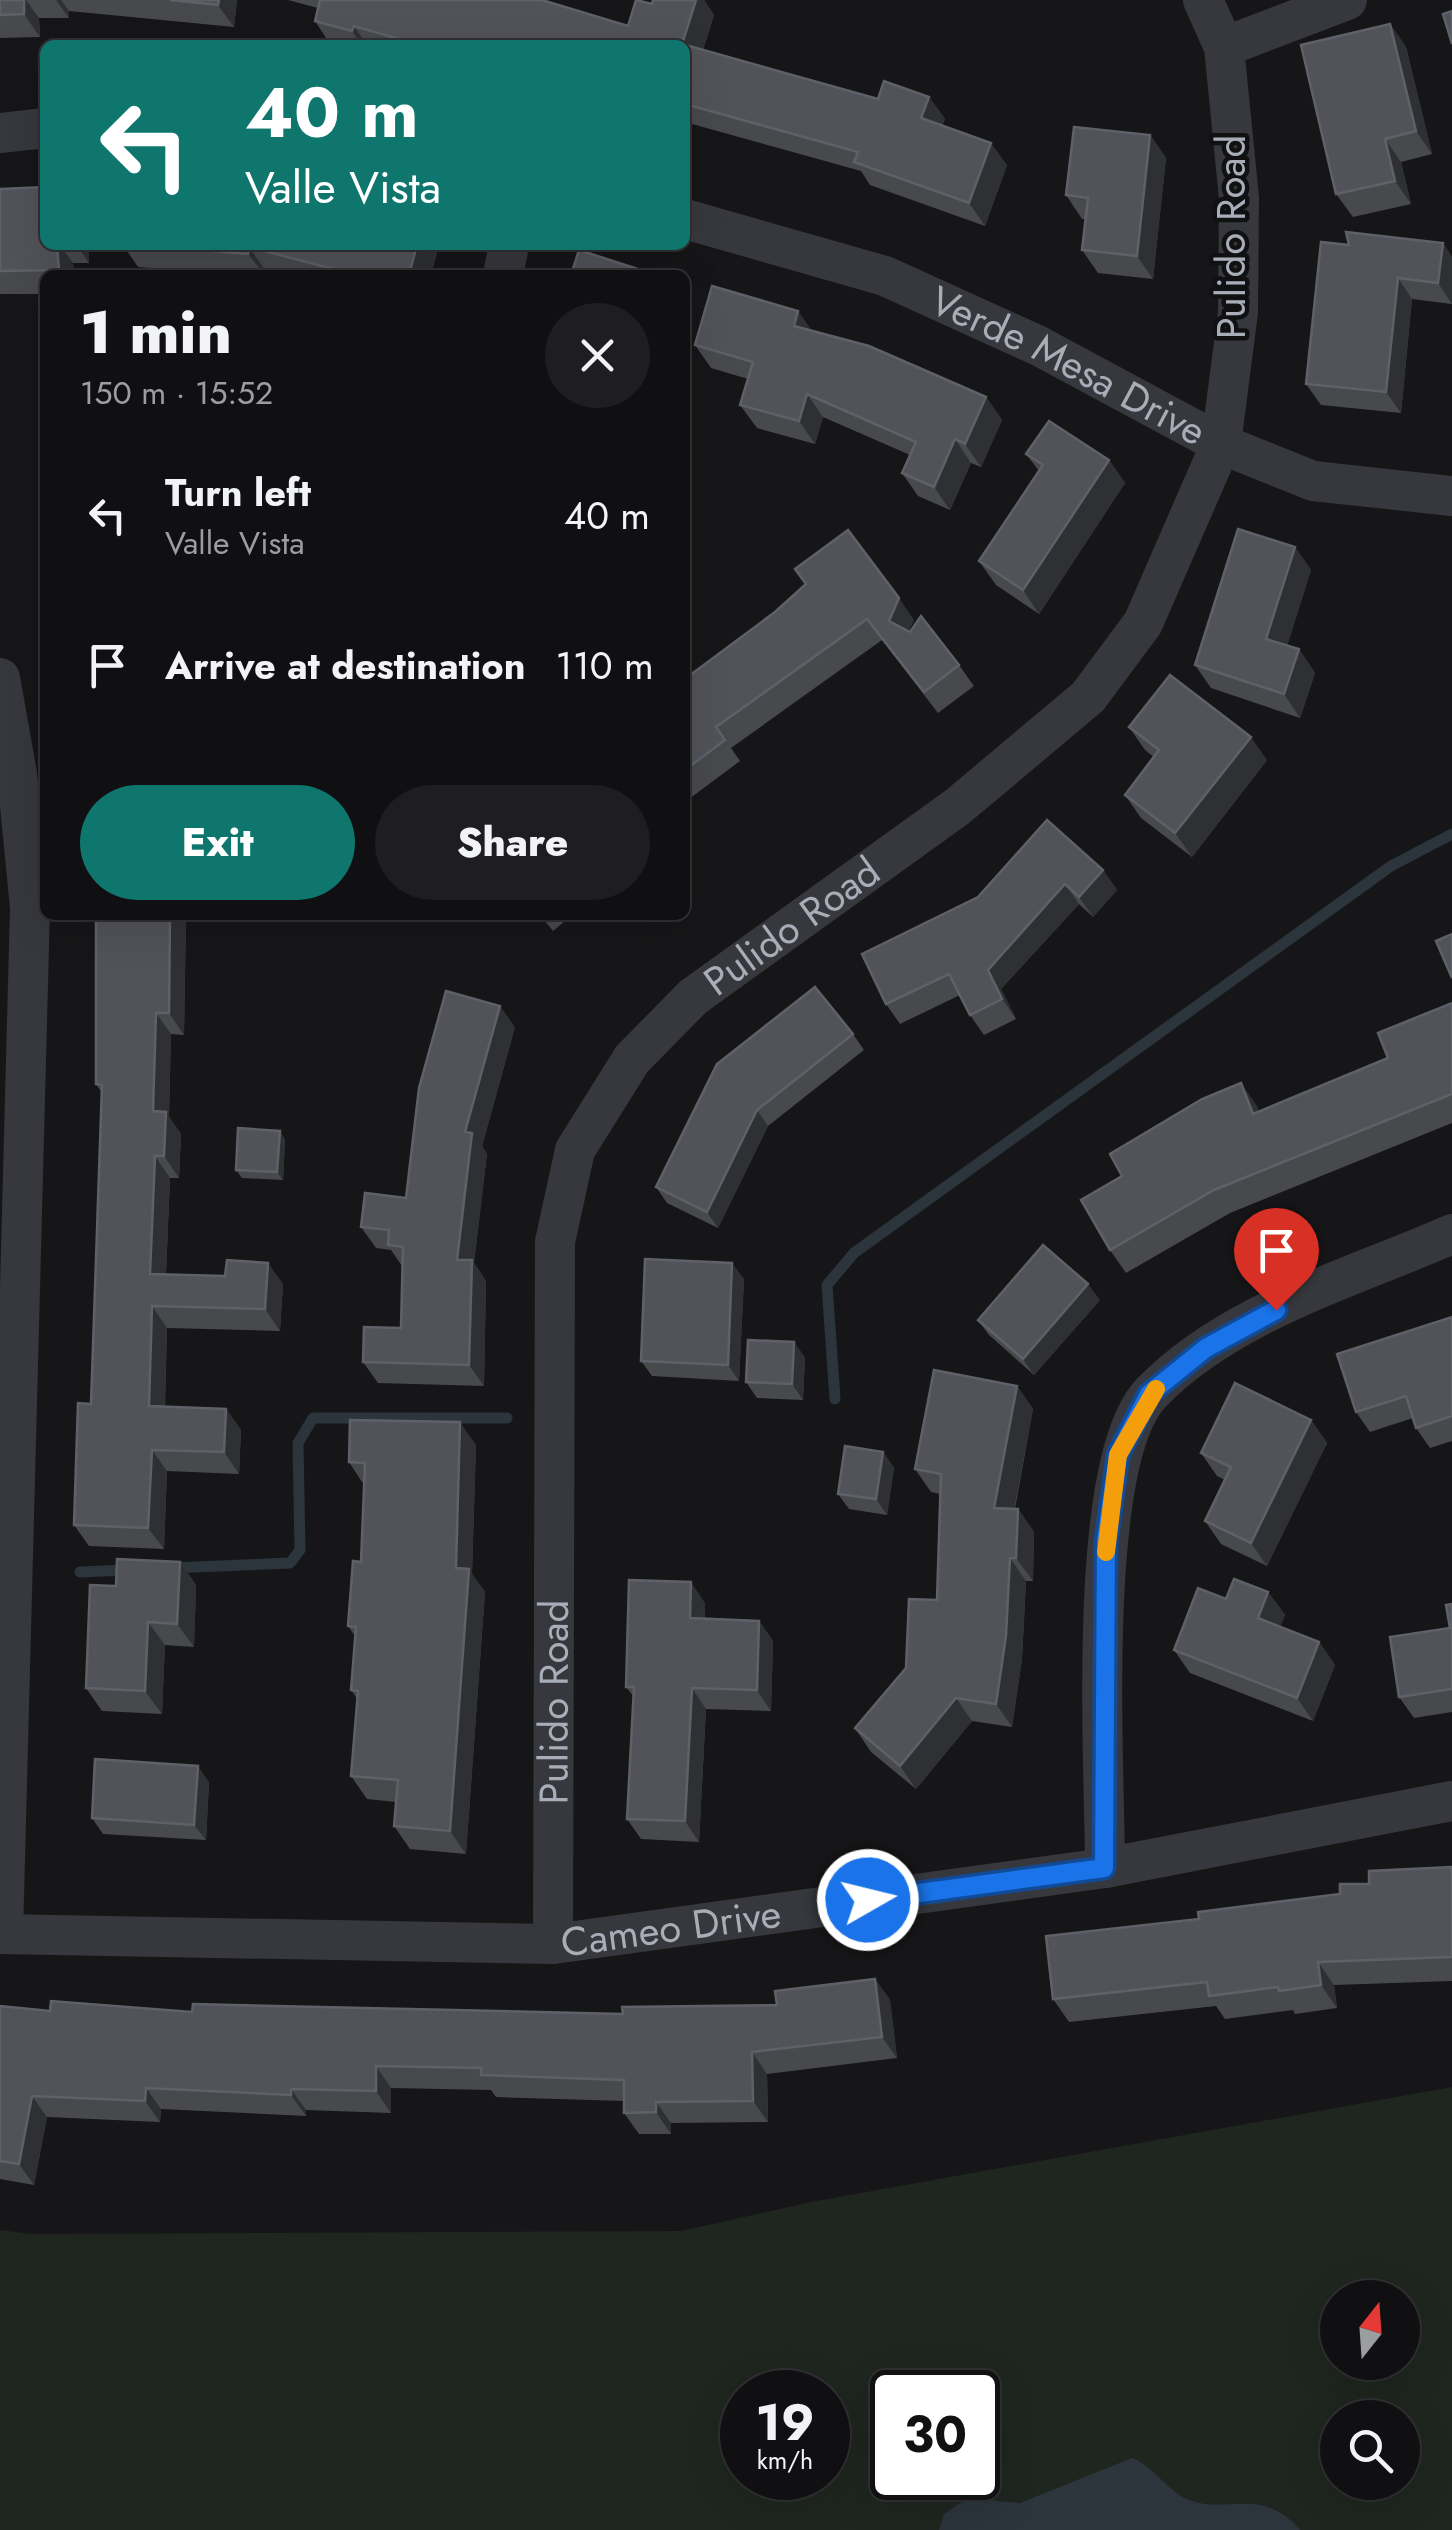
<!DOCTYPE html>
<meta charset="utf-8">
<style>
:root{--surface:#101012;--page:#1e1e20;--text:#f1f3f6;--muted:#9c9d9f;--line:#303032;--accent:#0f766e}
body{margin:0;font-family:Jost,sans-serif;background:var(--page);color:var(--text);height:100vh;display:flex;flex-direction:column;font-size:38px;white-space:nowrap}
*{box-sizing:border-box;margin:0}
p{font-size:32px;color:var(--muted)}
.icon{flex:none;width:55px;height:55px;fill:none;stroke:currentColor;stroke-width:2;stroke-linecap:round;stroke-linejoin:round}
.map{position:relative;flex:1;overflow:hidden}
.side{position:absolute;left:40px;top:270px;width:650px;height:650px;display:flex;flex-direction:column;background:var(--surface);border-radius:15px;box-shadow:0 10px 40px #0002,0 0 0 2px var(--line)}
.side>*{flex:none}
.hud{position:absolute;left:40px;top:40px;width:650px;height:210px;border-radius:15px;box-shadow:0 10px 40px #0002,0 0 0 2px var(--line);background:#0f766e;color:#fff;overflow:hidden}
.needle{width:65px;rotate:17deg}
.fabs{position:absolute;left:1320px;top:2280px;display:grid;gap:20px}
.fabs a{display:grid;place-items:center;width:100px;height:100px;border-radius:50%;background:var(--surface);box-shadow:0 10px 40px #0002,0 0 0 2px var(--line);font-size:50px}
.speed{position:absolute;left:720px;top:2370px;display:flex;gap:20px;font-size:50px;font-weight:700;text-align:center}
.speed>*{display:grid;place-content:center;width:130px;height:130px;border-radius:50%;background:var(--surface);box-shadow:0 10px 40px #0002,0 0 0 2px var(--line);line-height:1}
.speed small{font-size:25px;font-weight:400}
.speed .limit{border:5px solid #111;border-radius:15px;background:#fff;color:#111}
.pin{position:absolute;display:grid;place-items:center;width:85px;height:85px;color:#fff;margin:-102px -42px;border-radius:50% 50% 50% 0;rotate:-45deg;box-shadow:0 0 10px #0007}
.pin .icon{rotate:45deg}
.me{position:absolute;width:110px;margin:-55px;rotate:82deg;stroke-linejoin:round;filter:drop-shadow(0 0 8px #0008)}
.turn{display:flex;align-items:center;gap:35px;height:210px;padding:0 40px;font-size:45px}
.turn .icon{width:130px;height:130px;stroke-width:2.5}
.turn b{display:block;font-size:70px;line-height:85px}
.round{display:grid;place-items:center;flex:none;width:105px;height:105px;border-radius:52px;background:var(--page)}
.head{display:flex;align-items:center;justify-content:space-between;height:170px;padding:0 40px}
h1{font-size:60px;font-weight:800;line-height:75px}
.primary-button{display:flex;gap:20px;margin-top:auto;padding:20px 40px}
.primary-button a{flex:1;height:115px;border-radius:60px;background:var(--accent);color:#fff;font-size:40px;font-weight:800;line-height:115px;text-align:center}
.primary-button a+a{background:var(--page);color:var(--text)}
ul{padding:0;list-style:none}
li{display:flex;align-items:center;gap:30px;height:150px;padding:0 40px}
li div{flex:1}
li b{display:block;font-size:38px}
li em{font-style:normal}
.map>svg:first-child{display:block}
.green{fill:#1e261f;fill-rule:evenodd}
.water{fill:#2c353c}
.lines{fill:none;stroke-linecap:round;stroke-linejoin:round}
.stream{stroke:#2c353c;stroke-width:11}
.minor{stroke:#37383d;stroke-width:40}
.wall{fill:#47494d}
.shaded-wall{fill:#2f3033}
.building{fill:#525359;stroke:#5f6168;stroke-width:2.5}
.route-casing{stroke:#114b97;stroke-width:25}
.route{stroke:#1a73e8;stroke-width:18}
.slow{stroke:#f59e0b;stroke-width:18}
.labels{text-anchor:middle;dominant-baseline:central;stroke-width:9;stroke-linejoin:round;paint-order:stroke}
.street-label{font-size:40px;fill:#a8adb8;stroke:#111113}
</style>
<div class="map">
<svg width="1452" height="2530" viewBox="0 0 1452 2530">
<rect width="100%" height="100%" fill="#161618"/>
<path class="green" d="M1452,2087V2530H0V2230L32,2234L681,2231L811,2202ZM1338,2298H1402V2362H1338ZM742,2392H828V2478H742ZM892,2392H978V2478H892ZM1338,2418H1402V2482H1338Z"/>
<path class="water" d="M1132,2458C1155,2467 1167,2491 1189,2500C1227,2515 1262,2485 1300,2530H939L944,2514L960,2503L974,2499L1020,2503Z"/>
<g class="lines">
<g class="stream">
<path d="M835,1399L827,1285L854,1253L1391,866L1452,834"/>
<path d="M171,1568L290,1563L300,1550L298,1443L313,1418H507"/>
<path d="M80,1572L127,1570"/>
</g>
<g class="minor">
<path d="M1224,47L1347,0"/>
<path d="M0,133L45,128"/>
<path id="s1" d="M685,219L885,276L1039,346L1221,444L1313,481L1452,496"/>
<path d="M503,275L509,245"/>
<path d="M0,678L17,774L30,908L3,1934"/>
<path d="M1105,1868C1105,1766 1085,1461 1152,1392C1230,1312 1352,1278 1452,1234"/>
<path id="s2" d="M0,1934L553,1944L1105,1868L1452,1801"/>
<path id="s3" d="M553,1944L555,1242L575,1150L632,1059L693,997L957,807L1088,697L1143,623L1221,444L1238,312L1239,198L1224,47L1203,0"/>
</g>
</g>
<g class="wall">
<path d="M0,0H237L234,27L69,11V18H39L40,37L0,38Z"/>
<path d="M288,0H547L548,2L628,26L652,4L653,0H704L714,15L703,50L878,99L929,97L945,119L942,125L1007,165L985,226L870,185L861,171L685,122V45H336L330,44L315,21L318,8Z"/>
<path d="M1390,24L1406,47L1432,154L1401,162L1411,204L1353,217L1336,194Z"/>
<path d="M1150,135L1166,158L1153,279L1098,273L1082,250L1086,219H1082L1066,195Z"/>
<path d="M0,189L45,245H88L89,263H73L74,275H45V294H0Z"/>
<path d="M1443,243L1452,257V304L1412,299L1401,413L1321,405L1306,384L1349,245Z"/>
<path d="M123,245H439L431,275H283L265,270V275H243L138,267Z"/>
<path d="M798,311L811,330L986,397L1002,420L981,467L971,463L950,510L918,496L902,473L910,455L823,417L815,444L757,428L740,405L748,379L711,368L695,345Z"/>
<path d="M1026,454L1109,460L1125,483L1039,614L996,585L979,561L1039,471Z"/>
<path d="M1295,547L1311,570L1287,646L1299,649L1315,673L1300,718L1211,688L1195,665Z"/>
<path d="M775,612L914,620L908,631L959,665L974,686L938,713L882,640L731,748L740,761L685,802V679Z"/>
<path d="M1129,727L1267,760L1192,857L1141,818L1125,795L1154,757L1145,750Z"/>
<path d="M1103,870L1117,890L1093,917L1079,904L1001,989L1016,1019L984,1035L970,1015L960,995L900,1024L886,1004L862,954Z"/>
<path d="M186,915L184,1035L171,1034L169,1117L181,1134L179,1178H170L166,1274L283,1284L280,1331L167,1328L165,1407L226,1409L241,1430L239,1474L167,1471L164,1549L89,1546L74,1525L91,1404L102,1093L96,1084Z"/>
<path d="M540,915H572L553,931Z"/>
<path d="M1452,1003V1123L1230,1213L1126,1273L1110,1250L1122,1176L1241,1083L1259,1112L1388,1058Z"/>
<path d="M515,1027L482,1146L487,1154L474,1263L486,1281L484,1386L378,1383L363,1362L401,1328L402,1266L391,1250L376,1248L361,1227L406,1198Z"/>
<path d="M853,1034L864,1050L768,1126L718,1228L667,1203L656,1187Z"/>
<path d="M285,1139L283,1180L242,1178L236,1170Z"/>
<path d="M744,1279L739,1381L652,1376L641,1361Z"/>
<path d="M1100,1300L1034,1375L989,1335L978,1320Z"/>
<path d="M1452,1317V1441L1430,1448L1416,1428L1413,1418L1370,1432L1356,1412Z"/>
<path d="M794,1342L805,1358L803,1400L757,1398L746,1382Z"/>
<path d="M1017,1386L1033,1409L1015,1509H1018L1034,1532L1033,1581H1026L1022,1659L1012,1727L972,1721L916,1789L871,1752L855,1728L906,1668L937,1600L940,1494L931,1492L915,1469Z"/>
<path d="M1311,1420L1327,1443L1267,1566L1221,1544L1205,1521L1225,1480L1217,1476L1201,1453Z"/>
<path d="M476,1445L472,1574L485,1592L466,1854L410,1849L394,1826L396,1802L367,1799L351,1776L358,1700L351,1690L355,1636L348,1626L361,1562L364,1485L349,1462Z"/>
<path d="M883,1452L894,1468L887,1515L849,1509L838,1494Z"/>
<path d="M180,1562L196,1585L194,1647L165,1645L162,1714L102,1711L86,1688L116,1586Z"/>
<path d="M1268,1592L1285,1615L1280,1627L1319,1642L1335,1665L1313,1721L1190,1673L1174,1650L1226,1599Z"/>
<path d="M705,1603V1619L759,1621L773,1641L771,1711L706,1709L699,1842L641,1839L627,1819L633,1696L626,1687Z"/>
<path d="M1452,1604V1712L1414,1718L1399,1697L1450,1628Z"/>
<path d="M209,1782L206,1840L103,1834L92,1818Z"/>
<path d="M1452,1867V1981L1334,1985L1337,2008L1295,2014L1293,2010L1225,2019L1216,2006L1069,2022L1053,1999L1199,1919L1340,1894L1369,1884Z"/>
<path d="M875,1979L890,2000L897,2058L767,2074L768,2122L671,2123V2134H639L624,2113V2101L496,2097L491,2090L391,2088V2113L306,2110V2116L161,2109L160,2122L47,2117L34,2185L0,2179V2006L50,2011L623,2014L777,2005Z"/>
</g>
<g class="shaded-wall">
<path d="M24,0H26L39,18L40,37L24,14Z"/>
<path d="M56,0H61L69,11V18Z"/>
<path d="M219,0H237L234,27L218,5Z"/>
<path d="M696,0H704L714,15L698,66L682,44Z"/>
<path d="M1390,24L1406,47L1432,154L1416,131Z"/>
<path d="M354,26L367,45H362L352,31Z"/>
<path d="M929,97L945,119L937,140L921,118Z"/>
<path d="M1150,135L1166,158L1153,279L1137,256Z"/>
<path d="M1385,139L1401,162L1411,204L1395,181Z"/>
<path d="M991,143L1007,165L985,226L969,203Z"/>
<path d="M1443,243L1452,257V304L1438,283Z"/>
<path d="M57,245H60L73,263L74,275H62L59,270Z"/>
<path d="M77,245H88L89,263Z"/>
<path d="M417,245H439L431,275H409Z"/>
<path d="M249,247L265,270V275L248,254Z"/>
<path d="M1398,278L1412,299L1401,413L1386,392Z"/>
<path d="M798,311L814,334L794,326Z"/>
<path d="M807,394L823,417L815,444L799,421Z"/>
<path d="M986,397L1002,420L981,467L965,444Z"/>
<path d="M955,439L971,463L950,510L934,487Z"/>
<path d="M1109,460L1125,483L1039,614L1023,590Z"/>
<path d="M1295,547L1311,570L1282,662L1266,639Z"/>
<path d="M899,598L914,620L904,642L889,621Z"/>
<path d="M1299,649L1315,673L1300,718L1284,694Z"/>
<path d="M1251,737L1267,760L1192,857L1175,833Z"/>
<path d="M1103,870L1117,890L1093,917L1079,897Z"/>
<path d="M1065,884L1079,904L1001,989L1016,1019L1002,999L988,970Z"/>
<path d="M170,915H186L184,1035L169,1013Z"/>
<path d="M500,1006L515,1027L482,1146L487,1154L474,1263L486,1281L484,1386L469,1365L457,1260L465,1132Z"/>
<path d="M156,1013L171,1034L169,1117L181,1134L179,1178L164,1156L153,1111Z"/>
<path d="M1241,1083L1257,1106L1270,1137L1253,1114Z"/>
<path d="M757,1110L768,1126L718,1228L707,1212Z"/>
<path d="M280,1131L285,1139L283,1180L277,1172Z"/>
<path d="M155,1156L170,1178L165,1295L150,1274Z"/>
<path d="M268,1263L283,1284L280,1331L265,1309Z"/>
<path d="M732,1263L744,1279L739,1381L728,1365Z"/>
<path d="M1088,1284L1100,1300L1034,1375L1023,1359Z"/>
<path d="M152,1306L167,1328L164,1427L149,1406Z"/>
<path d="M794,1342L805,1358L803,1400L792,1384Z"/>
<path d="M1017,1386L1033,1409L1010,1531L994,1508Z"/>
<path d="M226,1409L241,1430L239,1474L224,1452Z"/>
<path d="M1311,1420L1327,1443L1267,1566L1251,1543Z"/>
<path d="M460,1422L476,1445L472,1574L485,1592L466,1854L450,1831Z"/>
<path d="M152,1450L167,1471L164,1549L148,1528Z"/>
<path d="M883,1452L894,1468L887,1515L876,1499Z"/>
<path d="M1018,1509L1034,1532L1033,1581L1016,1558Z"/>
<path d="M1010,1558L1026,1581L1022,1659L1012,1727L996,1704Z"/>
<path d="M180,1562L196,1585L194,1647L177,1624Z"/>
<path d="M691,1582L705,1603V1639L690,1618Z"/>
<path d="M1268,1592L1285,1615L1274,1642L1258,1618Z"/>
<path d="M759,1621L773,1641L771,1711L757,1690Z"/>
<path d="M148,1622L165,1645L162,1714L145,1691Z"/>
<path d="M1319,1642L1335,1665L1313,1721L1297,1698Z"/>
<path d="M692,1688L706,1709L699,1842L685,1821Z"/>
<path d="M956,1698L972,1721L916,1789L900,1766Z"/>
<path d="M198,1766L209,1782L206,1840L194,1825Z"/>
<path d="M1318,1962L1334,1985L1337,2008L1321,1985Z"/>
<path d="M875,1979L890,2000L897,2058L882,2037Z"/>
<path d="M752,2052L767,2074L768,2122L753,2101Z"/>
<path d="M376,2066L391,2088V2113L376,2091Z"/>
<path d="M146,2088L161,2109L160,2122L145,2101Z"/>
<path d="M291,2089L306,2110V2116L291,2095Z"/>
<path d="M32,2096L47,2117L34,2185L19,2164Z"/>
<path d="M656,2102L671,2123V2134L656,2112Z"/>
</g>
<g class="building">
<path d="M0,0H24V14L0,15Z"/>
<path d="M170,0H219L218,5Z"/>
<path d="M320,0H542L628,26L636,0L652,4L653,0H696L682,44L878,99L884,81L929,97L921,118L991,143L969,203L854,162L858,152L685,104V45H420L354,26L352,31L315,21Z"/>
<path d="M1452,11V44L1443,14Z"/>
<path d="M1390,24L1416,131L1385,139L1395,181L1336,194L1301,45Z"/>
<path d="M1074,127L1150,135L1137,256L1082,250L1088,198L1066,195Z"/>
<path d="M45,187V245H57L59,270L0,271V189Z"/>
<path d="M1346,232L1443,243L1438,283L1398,278L1386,392L1306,384L1321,242L1349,245Z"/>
<path d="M138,245H417L409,275H356L249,247L248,254Z"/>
<path d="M579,250L644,271L642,275H571Z"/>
<path d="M712,286L798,311L794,326L869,346L986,397L965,444L955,439L934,487L902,473L916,442L807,394L799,421L740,405L753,362L695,345Z"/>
<path d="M1049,421L1109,460L1023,590L979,561L1043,465L1026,454Z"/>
<path d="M1238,529L1295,547L1266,639L1299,649L1284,694L1195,665Z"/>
<path d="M848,530L899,598L889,621L910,632L921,616L959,665L924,692L867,619L716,727L725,740L685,770V679L775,612L806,584L795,569Z"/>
<path d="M1170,675L1251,737L1175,833L1125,795L1159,750L1129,727Z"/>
<path d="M1047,820L1103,870L1079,897L1065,884L988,970L1002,999L970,1015L949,974L886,1004L862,954L978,897Z"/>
<path d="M96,915H170L169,1013H156L153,1111L166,1112L164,1156H155L150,1274L225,1276L227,1260L268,1263L265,1309L152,1306L149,1406L226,1409L224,1452L152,1450L148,1528L74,1525L78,1403L91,1404L102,1085L96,1084Z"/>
<path d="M1452,934V978L1436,941Z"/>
<path d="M815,987L853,1034L757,1110L707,1212L656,1187L717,1064Z"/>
<path d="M446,991L500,1006L465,1132L472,1133L457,1260H472L469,1365L363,1362L364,1327L401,1328L403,1247L388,1245L389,1230L361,1227L365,1193L406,1198L419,1088Z"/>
<path d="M1452,1003V1094L1214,1190L1110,1250L1081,1200L1122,1176L1110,1154L1202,1099L1241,1083L1253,1114L1388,1058L1378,1033Z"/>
<path d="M238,1128L280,1131L277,1172L236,1170Z"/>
<path d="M1043,1245L1088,1284L1023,1359L978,1320Z"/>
<path d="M645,1259L732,1263L728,1365L641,1361Z"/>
<path d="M1452,1317V1416L1416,1428L1406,1396L1356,1412L1337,1354Z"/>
<path d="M748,1340L794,1342L792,1384L746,1382Z"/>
<path d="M934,1370L1017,1386L994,1508L1018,1509L1016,1558H1010L1006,1636L996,1704L956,1698L900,1766L855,1728L906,1668L909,1599L937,1600L941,1474L915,1469Z"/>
<path d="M1235,1383L1311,1420L1251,1543L1205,1521L1231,1467L1201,1453Z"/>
<path d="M350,1420L460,1422L456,1568L469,1569L450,1831L394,1826L398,1780L351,1776L358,1691L351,1690L356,1627L348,1626L353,1561L361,1562L365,1463L349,1462Z"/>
<path d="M845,1446L883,1452L876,1499L838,1494Z"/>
<path d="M117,1559L180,1562L177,1624L148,1622L145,1691L86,1688L90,1585L116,1586Z"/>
<path d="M1234,1579L1268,1592L1258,1618L1319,1642L1297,1698L1174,1650L1198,1588L1226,1599Z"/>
<path d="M629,1580L691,1582L690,1618L759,1621L757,1690L692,1688L685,1821L627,1819L634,1687H626Z"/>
<path d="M1452,1604V1689L1399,1697L1390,1637L1450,1628L1446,1605Z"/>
<path d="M95,1759L198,1766L194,1825L92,1818Z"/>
<path d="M1452,1867V1957L1318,1962L1321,1985L1279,1991L1278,1987L1209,1996L1207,1982L1053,1999L1046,1936L1199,1919L1198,1912L1340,1894V1884H1369V1871Z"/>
<path d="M875,1979L882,2037L752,2052L753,2101L656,2102V2112L624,2113V2080L481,2075V2068L376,2066V2091L291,2089V2095L146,2088L145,2101L32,2096L19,2164L0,2161V2006L50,2011L51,2001L192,2012L193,2004L623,2014L622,2007L777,2005L775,1991Z"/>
</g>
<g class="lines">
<defs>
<path id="route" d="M868,1900L1104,1868L1106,1541L1118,1455L1149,1394L1206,1348L1276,1310"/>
</defs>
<use href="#route" class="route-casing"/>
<use href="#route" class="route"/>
<path class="slow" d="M1106,1552L1118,1455L1156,1389"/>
</g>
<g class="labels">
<g class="street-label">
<text transform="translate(1231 237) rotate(-90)">Pulido Road</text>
<text stroke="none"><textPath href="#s1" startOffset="412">Verde Mesa Drive</textPath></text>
<text stroke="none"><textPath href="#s3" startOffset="1112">Pulido Road</textPath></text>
<text stroke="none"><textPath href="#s3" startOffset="242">Pulido Road</textPath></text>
<text stroke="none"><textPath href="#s2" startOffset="672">Cameo Drive</textPath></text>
</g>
</g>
</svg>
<div class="fabs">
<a><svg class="needle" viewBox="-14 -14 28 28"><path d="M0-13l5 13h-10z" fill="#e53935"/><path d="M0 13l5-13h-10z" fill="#9c9d9f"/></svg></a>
<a><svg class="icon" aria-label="search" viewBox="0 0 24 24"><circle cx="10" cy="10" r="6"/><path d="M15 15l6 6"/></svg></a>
</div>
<div class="speed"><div>19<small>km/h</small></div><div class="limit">30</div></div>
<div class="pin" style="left:1276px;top:1310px;background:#d93025"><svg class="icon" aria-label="arrive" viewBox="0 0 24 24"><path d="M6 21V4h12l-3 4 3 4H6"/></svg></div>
<svg class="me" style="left:868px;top:1900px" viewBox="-20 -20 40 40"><circle r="17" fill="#1a73e8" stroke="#fff" stroke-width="3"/><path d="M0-11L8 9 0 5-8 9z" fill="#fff"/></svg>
<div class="hud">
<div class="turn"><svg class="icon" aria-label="left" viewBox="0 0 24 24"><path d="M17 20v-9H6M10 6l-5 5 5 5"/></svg><div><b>40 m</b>Valle Vista</div></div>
</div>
<section class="side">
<div class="head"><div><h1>1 min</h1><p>150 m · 15:52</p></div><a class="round"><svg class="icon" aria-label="close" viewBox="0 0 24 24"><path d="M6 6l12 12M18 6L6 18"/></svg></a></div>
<ul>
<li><svg class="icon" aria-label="left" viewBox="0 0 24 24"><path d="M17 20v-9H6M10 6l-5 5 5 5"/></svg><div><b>Turn left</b><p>Valle Vista</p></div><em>40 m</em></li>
<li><svg class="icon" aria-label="arrive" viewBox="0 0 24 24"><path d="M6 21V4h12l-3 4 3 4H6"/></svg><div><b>Arrive at destination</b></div><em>110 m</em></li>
</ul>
<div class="primary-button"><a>Exit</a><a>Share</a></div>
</section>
</div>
